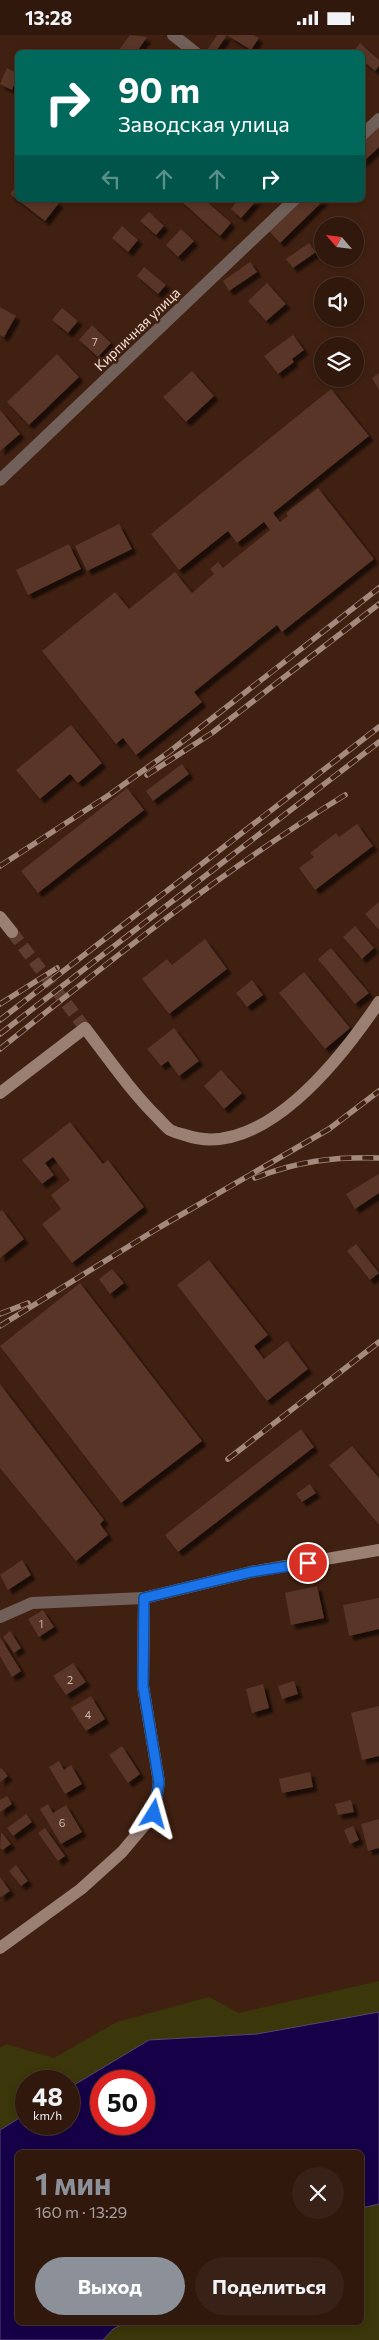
<!DOCTYPE html>
<html lang="ru">
<meta charset="utf-8">
<style>
:root{--surface:#30180d;--page:#382116;--text:#f1f3f6;--muted:#a8a09d;--line:#4b372e;--accent:#8c9099}
body{margin:0;font-family:Commissioner,sans-serif;background:var(--page);color:var(--text);height:100vh;display:flex;flex-direction:column;font-size:19px;white-space:nowrap}
*{box-sizing:border-box;margin:0}
p{font-size:16px;color:var(--muted)}
.icon{flex:none;width:28px;height:28px;fill:none;stroke:currentColor;stroke-width:2;stroke-linecap:round;stroke-linejoin:round}
.map{position:relative;flex:1;overflow:hidden}
.panel{position:absolute;left:15px;top:2115px;width:349px;height:175px;display:flex;flex-direction:column;background:var(--surface);border-radius:8px;box-shadow:0 2px 8px #0003,0 0 0 1px var(--line)}
.panel>*{flex:none}
.guide{position:absolute;left:15px;top:15px;width:350px;height:152px;border-radius:8px;box-shadow:0 2px 8px #0003,0 0 0 1px var(--line);background:#00695c;color:#fff;overflow:hidden}
.needle{width:32px;rotate:298deg}
.tools{position:absolute;left:314px;top:182px;display:grid;gap:10px}
.tools a{display:grid;place-items:center;width:50px;height:50px;border-radius:50%;background:var(--surface);box-shadow:0 2px 8px #0003,0 0 0 1px var(--line);font-size:25px}
.speed{position:absolute;left:15px;top:2035px;display:flex;gap:10px;font-size:25px;font-weight:700;text-align:center}
.speed>*{display:grid;place-content:center;width:65px;height:65px;border-radius:50%;background:var(--surface);box-shadow:0 2px 8px #0003,0 0 0 1px var(--line);line-height:1}
.speed small{font-size:12px;font-weight:400}
.speed .limit{border:8px solid #d22;background:#fff;color:#111}
.pin{position:absolute;display:grid;place-items:center;width:42px;height:42px;color:#fff;margin:-21px;border:2px solid #fff;border-radius:50%;box-shadow:0 1px 5px #0007}
.me{position:absolute;width:55px;margin:-28px;rotate:8deg;stroke-linejoin:round;filter:drop-shadow(0 0 4px #0008)}
.turn{display:flex;align-items:center;gap:18px;height:105px;padding:0 20px;font-size:22px}
.turn .icon{width:65px;height:65px;stroke-width:2.5}
.turn b{display:block;font-size:35px;line-height:42px}
.lanes{display:flex;align-items:center;height:48px;padding:0 20px;background:#0003;justify-content:center;gap:25px;direction:ltr}
.lanes .off{opacity:.35}
.round{display:grid;place-items:center;flex:none;width:52px;height:52px;border-radius:26px;background:var(--page)}
.overview{display:flex;align-items:center;justify-content:space-between;height:85px;padding:0 20px}
h1{font-size:30px;font-weight:700;line-height:38px;color:var(--accent)}
.primary-button{display:flex;gap:10px;margin-top:auto;padding:10px 20px}
.primary-button a{flex:1;height:58px;border-radius:30px;background:var(--accent);color:#fff;font-size:20px;font-weight:700;line-height:58px;text-align:center}
.primary-button a+a{background:var(--page);color:var(--text)}
.status{display:flex;justify-content:space-between;align-items:center;height:35px;padding:0 25px;background:var(--surface);direction:ltr}
.status svg{height:14px;fill:currentColor}
.map>svg:first-child{display:block}
.green{fill:#3b370a}
.water{fill:#160048;stroke:#5a4473;fill-rule:evenodd}
.building{fill:#583526;filter:url(#shadow)}
.lines{fill:none;stroke-linecap:round;stroke-linejoin:round}
.secondary-tunnel{stroke:#5c3d2f;stroke-width:12;stroke-dasharray:12 6;stroke-linecap:butt}
.street{stroke:#716059;stroke-width:12}
.secondary{stroke:#9a7f73;stroke-width:12}
.rail-casing{stroke:#a4897d;stroke-width:5.5}
.rail{stroke:#402011;stroke-width:4;stroke-dasharray:11;stroke-linecap:butt}
.route-casing{stroke:#114b97;stroke-width:12}
.route{stroke:#1a73e8;stroke-width:9}
.labels{text-anchor:middle;dominant-baseline:central;stroke-width:5;stroke-linejoin:round;paint-order:stroke}
.number-label{font-size:11px;fill:#d0b6ac}
.street-label{font-size:14px;fill:#f8e1d8;stroke:#402011}
</style>
<div class="status"><b>13:28</b><svg viewBox="0 0 49 12"><path d="M0 12V9h3v3zM5 12V6h3v6zM10 12V3h3v9zM15 12V0h3v12zM26 1h20v11H26zM47 4h2v5h-2z"/></svg></div>
<div class="map">
<svg width="379" height="2305" viewBox="0 0 379 2305">
<defs>
<filter id="shadow"><feDropShadow dx="4.5" dy="4.5" stdDeviation="1" flood-color="#0009"/></filter>
</defs>
<rect width="100%" height="100%" fill="#402011"/>
<g class="green">
<path d="M379,1946V1977L257,1999L149,2005L69,2053V2046H26V2079L0,2095V2013L6,2009L54,2023L117,1987L209,1962L239,1978Z"/>
<path d="M379,2169V2305H103L113,2294L125,2288H361V2173Z"/>
</g>
<path class="water" d="M379,1977V2169L361,2173V2118H18V2288H125L113,2294L103,2305H0V2095L26,2079V2089H69V2053L149,2005L257,1999ZM101,2046H144V2089H101Z"/>
<g class="building">
<path d="M130,0L147,2L136,18H123L119,15Z"/>
<path d="M217,0H253L259,3L251,15L227,0L215,18L208,14Z"/>
<path d="M360,8L379,25V31L375,36L362,25V18H352Z"/>
<path d="M7,33L18,39L12,55L0,49Z"/>
<path d="M379,91V112L362,128V107Z"/>
<path d="M18,149V165L10,159Z"/>
<path d="M18,165H54L59,168L45,186Z"/>
<path d="M180,165H205L231,188L220,201Z"/>
<path d="M238,165H257L241,183L231,174Z"/>
<path d="M302,165H324L280,208L269,196Z"/>
<path d="M149,177L164,191L156,200L140,186Z"/>
<path d="M122,191L138,205L128,217L112,203Z"/>
<path d="M181,194L194,206L178,222L166,210Z"/>
<path d="M309,208L316,217L293,233L286,224Z"/>
<path d="M250,227L257,237L229,256L223,246Z"/>
<path d="M144,232L166,250L158,259L137,241Z"/>
<path d="M267,248L286,269L266,286L248,266Z"/>
<path d="M0,272L16,281L4,302L0,300Z"/>
<path d="M62,273L78,286L68,298L52,285Z"/>
<path d="M92,290L111,308L98,322L79,305Z"/>
<path d="M293,300L304,315L292,324L294,327L278,339L264,321Z"/>
<path d="M57,319L79,342L29,390L7,367Z"/>
<path d="M192,336L214,361L186,387L163,362Z"/>
<path d="M379,338V355L372,343Z"/>
<path d="M331,354L369,401L273,478L280,487L288,481L286,478L318,453L374,524L282,597L277,590L194,657L202,667L136,720L123,703L116,709L42,616L115,557L129,574L175,537L192,558L214,539L210,534L218,527L223,533L270,495L264,487L237,508L228,496L179,535L151,499Z"/>
<path d="M0,375L20,399L0,416Z"/>
<path d="M119,489L132,514L87,536L75,511Z"/>
<path d="M69,509L81,534L28,560L16,535Z"/>
<path d="M71,690L102,728L78,748L70,739L40,764L16,735Z"/>
<path d="M182,729L189,739L153,766L146,756Z"/>
<path d="M127,753L144,775L38,858L21,836Z"/>
<path d="M357,789L373,811L315,855L299,833L314,822L310,818L336,798L339,802Z"/>
<path d="M379,867V895L365,879Z"/>
<path d="M355,891L374,913L362,924L343,902Z"/>
<path d="M205,904L227,934L169,979L142,944L167,924L172,930Z"/>
<path d="M331,913L369,958L355,969L318,924Z"/>
<path d="M304,937L350,993L325,1014L279,958Z"/>
<path d="M252,945L263,960L247,972L236,958Z"/>
<path d="M174,993L199,1026L179,1041L168,1026L161,1031L147,1014Z"/>
<path d="M221,1035L242,1058L224,1074L204,1051Z"/>
<path d="M70,1087L103,1129L108,1125L144,1172L72,1228L42,1189L61,1174L51,1160L70,1145L53,1122L45,1128L54,1140L42,1149L22,1125Z"/>
<path d="M379,1139V1158L355,1174L346,1159Z"/>
<path d="M2,1175L24,1204L0,1223V1176Z"/>
<path d="M356,1209L379,1238L370,1245L347,1216Z"/>
<path d="M209,1225L268,1300L254,1311L264,1324L287,1306L308,1334L267,1366L177,1250Z"/>
<path d="M112,1234L124,1248L110,1259L99,1244Z"/>
<path d="M80,1248L202,1406L121,1468L0,1311Z"/>
<path d="M0,1349L104,1485L100,1489L108,1500L76,1526L0,1433Z"/>
<path d="M301,1394L314,1412L178,1517L165,1500Z"/>
<path d="M352,1411L379,1443V1490L329,1430Z"/>
<path d="M310,1449L316,1458L302,1467L296,1459Z"/>
<path d="M22,1525L31,1540L8,1555L0,1540Z"/>
<path d="M317,1551L324,1583L291,1590L285,1558Z"/>
<path d="M379,1563V1594L349,1601L343,1570Z"/>
<path d="M43,1575L54,1592L39,1602L28,1584Z"/>
<path d="M10,1596L21,1613L14,1618L3,1602Z"/>
<path d="M0,1602L21,1636L12,1642L0,1621Z"/>
<path d="M73,1628L86,1647L66,1660L53,1641Z"/>
<path d="M294,1646L298,1659L282,1664L278,1651Z"/>
<path d="M263,1649L269,1673L252,1678L246,1654Z"/>
<path d="M91,1661L105,1684L86,1696L71,1673Z"/>
<path d="M379,1671V1721L362,1725L351,1678Z"/>
<path d="M122,1711L140,1739L128,1748L109,1720Z"/>
<path d="M59,1726L64,1735L71,1730L82,1749L65,1759L49,1732Z"/>
<path d="M1,1733L8,1741L0,1747V1734Z"/>
<path d="M310,1737L313,1752L282,1758L279,1744Z"/>
<path d="M7,1761L12,1769L0,1777V1765Z"/>
<path d="M351,1765L354,1777L338,1780L335,1769Z"/>
<path d="M48,1769L53,1778L66,1770L82,1797L61,1809L40,1774Z"/>
<path d="M26,1779L32,1787L13,1801L7,1793Z"/>
<path d="M379,1784V1813L368,1816L361,1789Z"/>
<path d="M353,1791L359,1805L350,1809L344,1795Z"/>
<path d="M45,1793L65,1821L58,1826L38,1798Z"/>
<path d="M1,1797L11,1809L2,1815L0,1813Z"/>
<path d="M16,1830L28,1846L21,1851L9,1836Z"/>
<path d="M0,1842L10,1856L1,1862L0,1861Z"/>
</g>
<g class="lines">
<path class="secondary-tunnel" d="M12,897L85,993"/>
<g class="street">
<path d="M173,0L196,18"/>
<path d="M362,100L379,84"/>
<path d="M0,445L294,165"/>
<path d="M0,1582L32,1568L144,1563"/>
</g>
<g class="secondary">
<path d="M0,882L12,897"/>
<path d="M0,1058L85,993C108,1023 130,1055 157,1082C161,1086 166,1092 170,1095C174,1097 180,1099 185,1100C262,1127 342,1022 379,967"/>
<path d="M0,1913L81,1854L122,1817L154,1779L159,1747L143,1651L144,1563L251,1537L379,1515"/>
</g>
<defs>
<g id="rail">
<path d="M147,740L212,698L379,569"/>
<path d="M0,831L109,760L169,717L379,553"/>
<path d="M0,969L57,933"/>
<path d="M0,985L379,692"/>
<path d="M0,999L379,707"/>
<path d="M0,1014C111,925 223,835 345,760"/>
<path d="M255,1143C298,1126 332,1122 379,1123"/>
<path d="M0,1279L28,1268"/>
<path d="M0,1291L160,1192L329,1094L379,1056"/>
<path d="M228,1424L379,1307"/>
</g>
</defs>
<use href="#rail" class="rail-casing"/>
<use href="#rail" class="rail"/>
</g>
<g class="lines">
<defs>
<path id="route" d="M154,1779L159,1747L143,1651L144,1563L251,1537L308,1528"/>
</defs>
<use href="#route" class="route-casing"/>
<use href="#route" class="route"/>
</g>
<g class="labels">
<g class="number-label">
<text x="95" y="306">7</text>
<text x="41" y="1588">1</text>
<text x="70" y="1644">2</text>
<text x="88" y="1679">4</text>
<text x="62" y="1787">6</text>
</g>
<g class="street-label">
<text transform="translate(137 294) rotate(-44)">Кирпичная улица</text>
</g>
</g>
</svg>
<div class="tools">
<a><svg class="needle" viewBox="-14 -14 28 28"><path d="M0-13l5 13h-10z" fill="#e53935"/><path d="M0 13l5-13h-10z" fill="#a8a09d"/></svg></a>
<a><svg class="icon" aria-label="sound" viewBox="0 0 24 24"><path d="M4 9h4l5-4v14l-5-4H4zM17 9q2 3 0 6"/></svg></a>
<a><svg class="icon" aria-label="layers" viewBox="0 0 24 24"><path d="M12 4l9 5-9 5-9-5zM3 14l9 5 9-5"/></svg></a>
</div>
<div class="speed"><div>48<small>km/h</small></div><div class="limit">50</div></div>
<div class="pin" style="left:308px;top:1528px;background:#d93025"><svg class="icon" aria-label="arrive" viewBox="0 0 24 24"><path d="M6 21V4h12l-3 4 3 4H6"/></svg></div>
<svg class="me" style="left:154px;top:1779px" viewBox="-20 -20 40 40"><path d="M0-17L14 15 0 8-14 15z" fill="#1a73e8" stroke="#fff" stroke-width="4"/></svg>
<div class="guide">
<div class="turn"><svg class="icon" aria-label="right" viewBox="0 0 24 24"><path d="M7 20v-9h11M14 6l5 5-5 5"/></svg><div><b>90 m</b>Заводская улица</div></div>
<div class="lanes"><svg class="icon off" aria-label="left" viewBox="0 0 24 24"><path d="M17 20v-9H6M10 6l-5 5 5 5"/></svg><svg class="icon off" aria-label="ahead" viewBox="0 0 24 24"><path d="M12 20V5M6 11l6-6 6 6"/></svg><svg class="icon off" aria-label="ahead" viewBox="0 0 24 24"><path d="M12 20V5M6 11l6-6 6 6"/></svg><svg class="icon" aria-label="right" viewBox="0 0 24 24"><path d="M7 20v-9h11M14 6l5 5-5 5"/></svg></div>
</div>
<section class="panel">
<div class="overview"><div><h1>1 мин</h1><p>160 m · 13:29</p></div><a class="round"><svg class="icon" aria-label="close" viewBox="0 0 24 24"><path d="M6 6l12 12M18 6L6 18"/></svg></a></div>
<div class="primary-button"><a>Выход</a><a>Поделиться</a></div>
</section>
</div>
